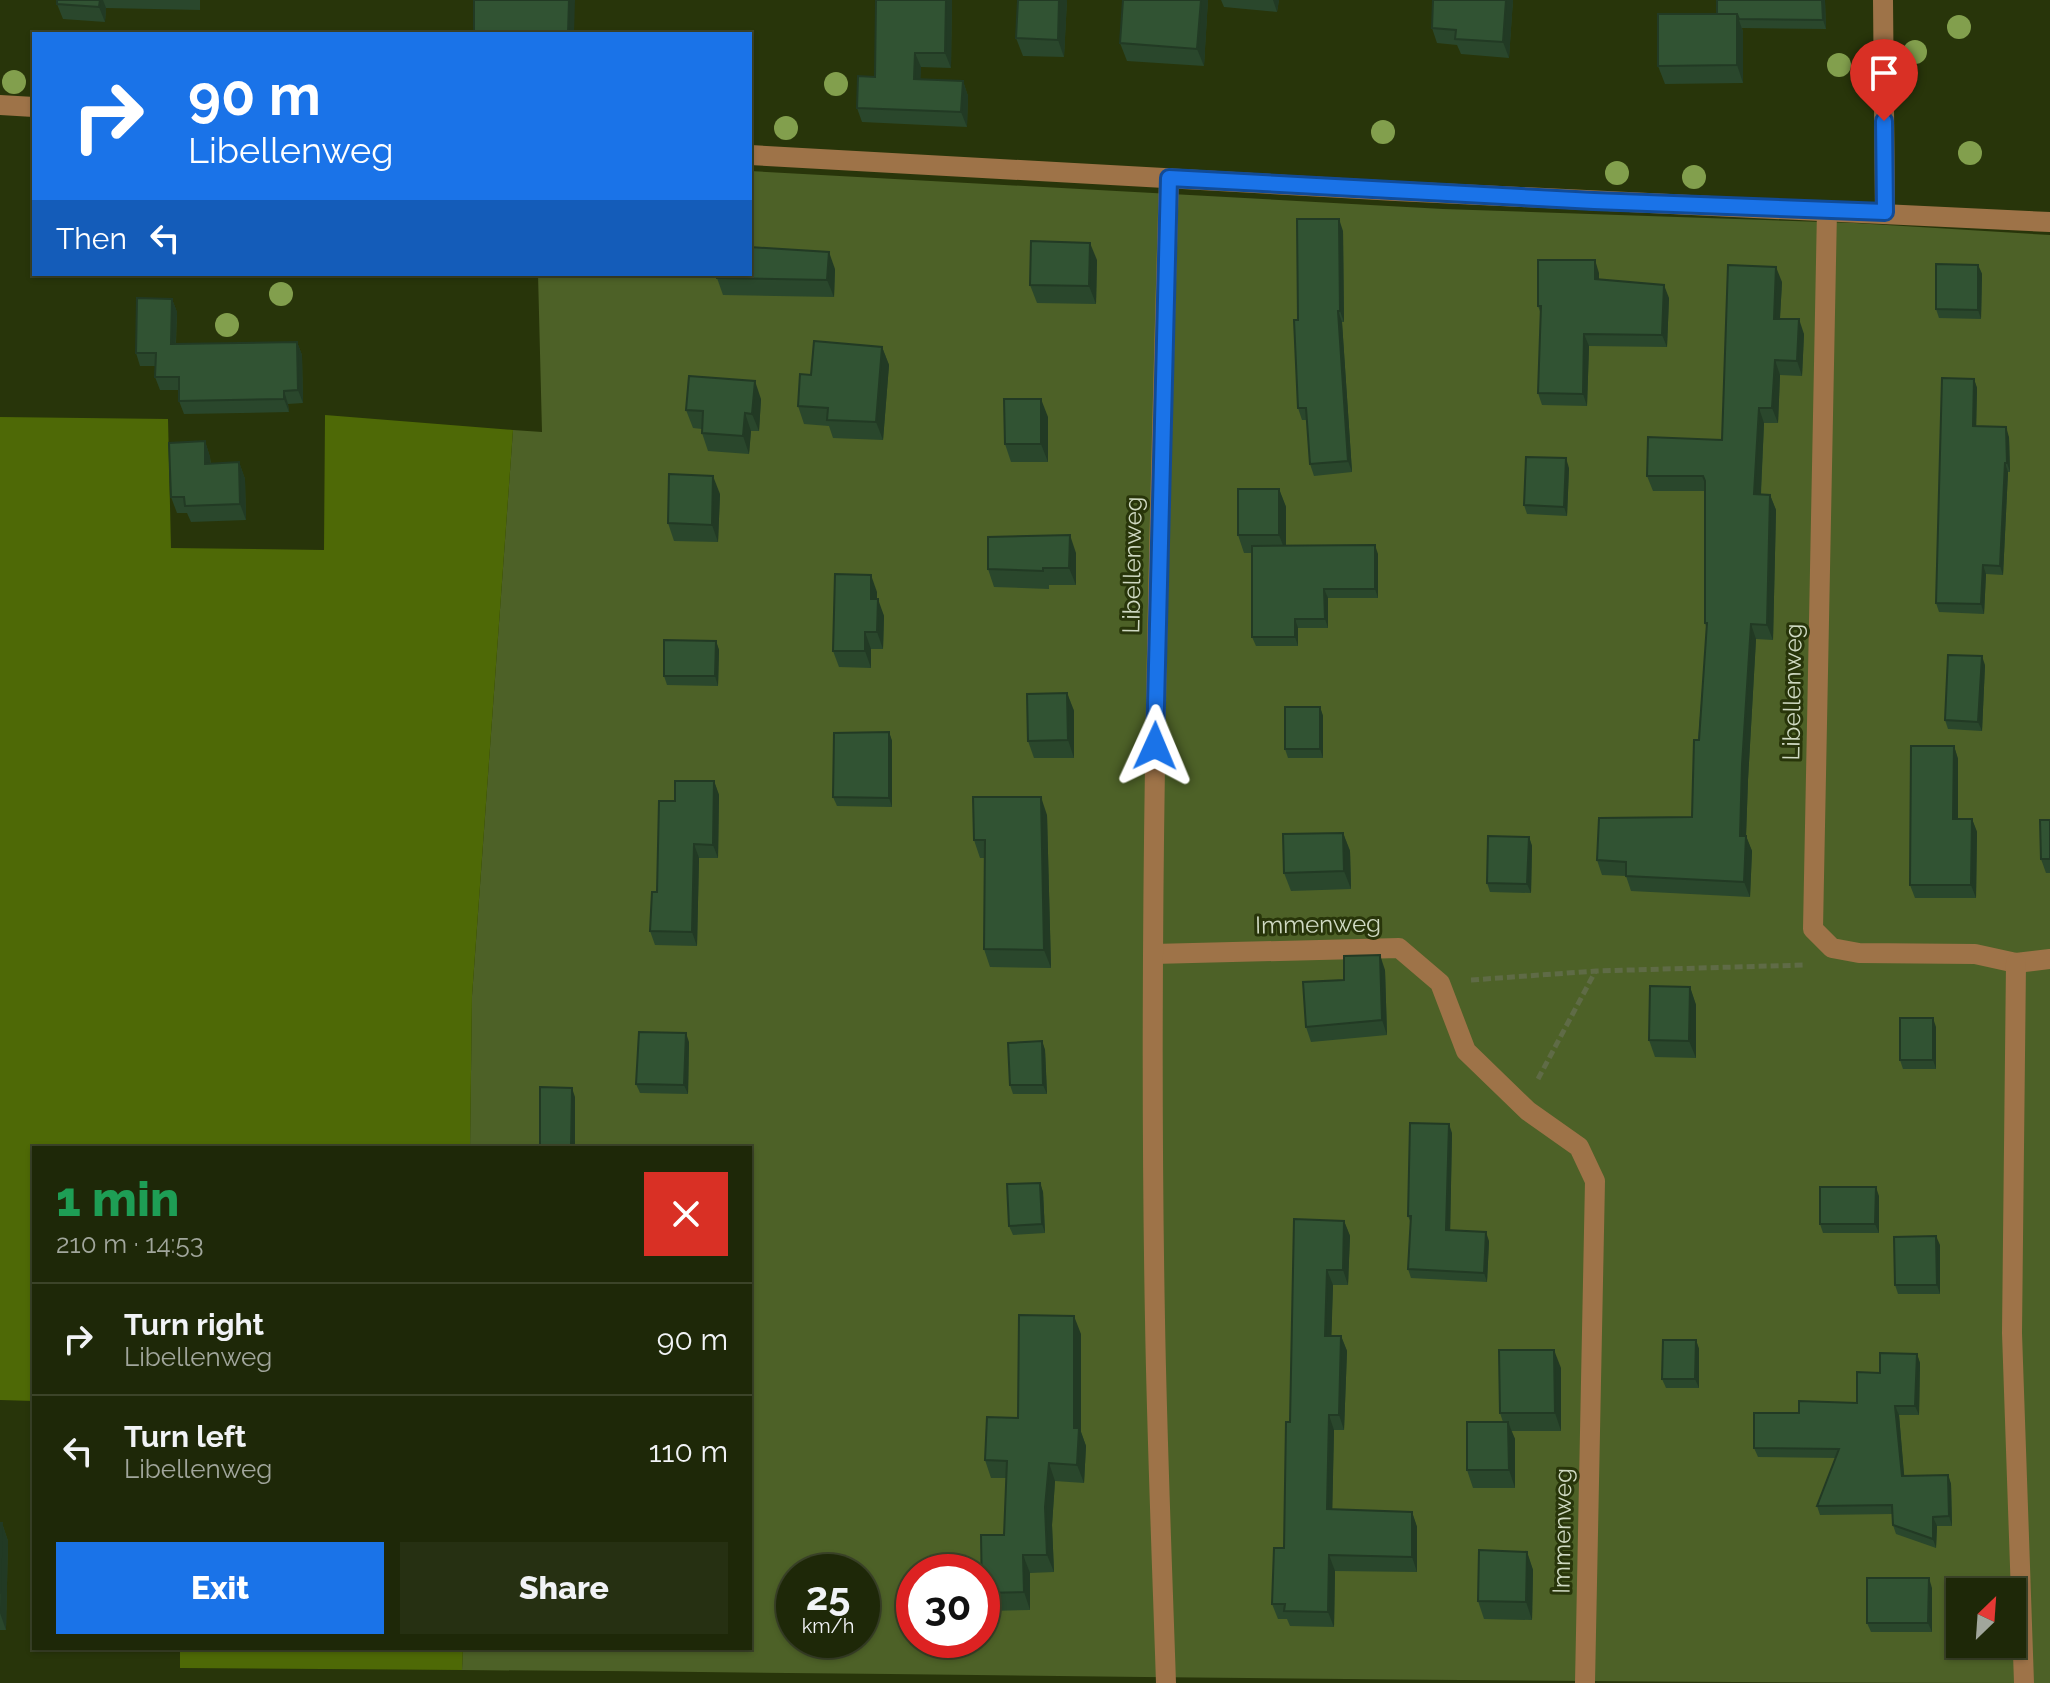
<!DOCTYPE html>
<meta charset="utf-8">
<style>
:root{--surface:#1e2808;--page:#263012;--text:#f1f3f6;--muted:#a1a69c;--line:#3c4429;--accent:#1a73e8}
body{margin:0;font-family:Raleway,sans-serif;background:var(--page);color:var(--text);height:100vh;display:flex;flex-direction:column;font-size:30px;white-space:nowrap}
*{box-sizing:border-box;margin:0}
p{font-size:26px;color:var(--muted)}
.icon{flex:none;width:44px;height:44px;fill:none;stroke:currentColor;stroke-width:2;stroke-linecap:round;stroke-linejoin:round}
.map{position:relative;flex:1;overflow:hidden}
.panel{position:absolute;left:32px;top:1146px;width:720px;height:504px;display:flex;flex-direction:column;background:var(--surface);border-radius:0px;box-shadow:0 2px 6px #0004,0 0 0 2px var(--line)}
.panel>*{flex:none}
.top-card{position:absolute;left:32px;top:32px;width:720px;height:244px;border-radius:0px;box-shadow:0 2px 6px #0004,0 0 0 2px var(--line);background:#1a73e8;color:#fff;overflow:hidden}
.needle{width:52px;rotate:25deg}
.controls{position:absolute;left:1946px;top:1578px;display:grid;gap:16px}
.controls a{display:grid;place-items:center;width:80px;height:80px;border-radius:0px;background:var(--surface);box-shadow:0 2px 6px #0004,0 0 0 2px var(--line);font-size:40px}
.speed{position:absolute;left:776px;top:1554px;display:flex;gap:16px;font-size:40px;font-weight:700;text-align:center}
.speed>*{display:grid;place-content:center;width:104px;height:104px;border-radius:50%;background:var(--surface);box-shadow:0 2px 6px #0004,0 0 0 2px var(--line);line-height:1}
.speed small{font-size:20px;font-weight:400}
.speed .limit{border:12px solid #d22;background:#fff;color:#111}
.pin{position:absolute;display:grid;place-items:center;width:68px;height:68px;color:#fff;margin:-82px -34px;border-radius:50% 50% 50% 0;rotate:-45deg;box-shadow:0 0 8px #0007}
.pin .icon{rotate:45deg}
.me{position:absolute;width:88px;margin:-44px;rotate:1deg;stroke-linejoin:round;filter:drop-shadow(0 0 6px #0008)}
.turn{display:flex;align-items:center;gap:28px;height:168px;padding:0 24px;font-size:36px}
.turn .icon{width:104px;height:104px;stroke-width:2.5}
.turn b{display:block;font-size:56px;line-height:68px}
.then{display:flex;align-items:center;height:76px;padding:0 24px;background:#0003;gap:16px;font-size:30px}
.round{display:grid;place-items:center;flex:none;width:84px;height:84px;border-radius:0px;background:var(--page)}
.head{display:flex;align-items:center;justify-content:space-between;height:136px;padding:0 24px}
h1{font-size:48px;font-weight:800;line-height:60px;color:#1e9e55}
.cta{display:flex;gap:16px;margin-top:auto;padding:16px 24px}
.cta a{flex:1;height:92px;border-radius:0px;background:var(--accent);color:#fff;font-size:32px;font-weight:800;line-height:92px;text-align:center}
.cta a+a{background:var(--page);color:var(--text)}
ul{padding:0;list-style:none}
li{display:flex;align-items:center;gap:24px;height:112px;padding:0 24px;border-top:2px solid var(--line)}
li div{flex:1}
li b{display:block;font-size:30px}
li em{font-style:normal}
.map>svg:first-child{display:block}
.green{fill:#4d6127;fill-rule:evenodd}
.forest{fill:#4e6906}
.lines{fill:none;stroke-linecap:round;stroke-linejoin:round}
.path{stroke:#5f6b46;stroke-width:5;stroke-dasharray:8 4;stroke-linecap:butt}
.minor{stroke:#9e7348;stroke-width:20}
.tree{fill:#829f4d}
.wall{fill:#2a472c}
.shaded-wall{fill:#223a24}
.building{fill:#315333;stroke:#223a24;stroke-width:2}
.route-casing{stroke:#114b97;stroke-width:20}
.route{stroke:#1a73e8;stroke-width:14}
.labels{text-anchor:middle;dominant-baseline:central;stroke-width:6;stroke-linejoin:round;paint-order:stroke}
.street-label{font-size:24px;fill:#cfd9c2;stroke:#28350a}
</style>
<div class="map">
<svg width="2050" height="1683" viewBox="0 0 2050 1683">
<rect width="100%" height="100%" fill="#28350a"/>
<path class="green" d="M750,171L1443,209L1854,223L2050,235V1683C1521,1683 992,1674 462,1670L463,1648H750V1148H470L472,996L513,430L542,432L538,274H750ZM794,1572H862V1640H794ZM914,1572H982V1640H914ZM1960,1592H2012V1644H1960Z"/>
<g class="forest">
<path d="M325,415L513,430L472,996L470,1148H34V1401L0,1400V417L168,419L171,548L324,550Z"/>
<path d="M180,1648H463L462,1670L180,1668Z"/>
</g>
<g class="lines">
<g class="path">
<path d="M1471,980L1596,971L1805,965"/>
<path d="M1538,1079L1595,972"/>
</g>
<g class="minor">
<path d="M1883,0L1885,212"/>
<path d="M0,105L34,107"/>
<path d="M750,155L1396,191L2050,222"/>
<path d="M1827,210L1813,929L1832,948L1859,953L1975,954L2016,963L2050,959"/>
<path d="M1153,954L1399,948L1440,983L1466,1051L1528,1111L1579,1147L1595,1181L1585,1683"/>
<path d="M2016,963L2012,1333L2024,1683"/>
<path d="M1166,1683C1162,1562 1157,1441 1155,1320C1148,939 1158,558 1169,178"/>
</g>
</g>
<g class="tree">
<circle cx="1959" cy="27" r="12"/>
<circle cx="1915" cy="52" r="12"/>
<circle cx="1839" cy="65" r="12"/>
<circle cx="14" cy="82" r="12"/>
<circle cx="836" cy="84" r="12"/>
<circle cx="786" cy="128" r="12"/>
<circle cx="1383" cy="132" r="12"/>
<circle cx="1970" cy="153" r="12"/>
<circle cx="1617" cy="173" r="12"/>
<circle cx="1694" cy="177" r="12"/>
<circle cx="281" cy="294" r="12"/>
<circle cx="227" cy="325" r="12"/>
</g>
<g class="wall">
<path d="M57,0H200V10L106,8L105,22L63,19L57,4Z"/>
<path d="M952,0L951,68L921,67L920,79L963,81L968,96L967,127L862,122L857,108L875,77Z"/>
<path d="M1067,0L1064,57L1023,56L1016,38Z"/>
<path d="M1208,0L1204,66L1127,61L1120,43Z"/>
<path d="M1221,0H1279L1277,12L1224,7Z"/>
<path d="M1513,0L1509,58L1461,54L1457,45L1437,43L1432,28Z"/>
<path d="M1825,0L1826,29L1742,28L1743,32V83L1665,84L1658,66L1717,14Z"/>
<path d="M1343,231L1344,322H1342L1352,472L1314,476L1310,464L1307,420H1302L1298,408V320Z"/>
<path d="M1097,260L1096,304L1037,303L1030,285Z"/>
<path d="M1978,265L1982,274L1981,319L1939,318L1936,309Z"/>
<path d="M835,269L834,297L723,295L717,278Z"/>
<path d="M1599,273V280L1669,298L1667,347L1589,346L1587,406L1542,405L1538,393L1541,314L1538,306Z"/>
<path d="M1782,282L1780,319L1804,334L1802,376L1780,375L1778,423H1764L1761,494L1770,495L1776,510L1773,640L1756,639L1748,780L1746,836L1752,851L1750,897L1631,891L1626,876L1602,875L1597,860L1692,817L1707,629L1705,623V491H1653L1647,476L1722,440Z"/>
<path d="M172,299L177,312L176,344L297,342L302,355L303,403L288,404L289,412L184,414L179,401V390H160L155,377V366H140L136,353Z"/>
<path d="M882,347L889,365L883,440L833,438L829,426L804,424L798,406L811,375Z"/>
<path d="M1974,379L1977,388L1976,426L2009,437L2010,472H2008L2003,575L1986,574L1984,614L1939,612L1936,603Z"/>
<path d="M761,399L759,431H751L749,454L708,451L702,433V429L693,428L686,410Z"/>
<path d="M1048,417V462H1011L1005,444Z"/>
<path d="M205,441L210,457L211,464L239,462L245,479L246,520L191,522L187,513H177L171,497Z"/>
<path d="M1569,468L1567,516L1527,514L1524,505Z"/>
<path d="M1279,489L1286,507V545L1378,554V598H1328V628H1298V646H1256L1252,637V553H1244L1238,535Z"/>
<path d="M720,494L718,542L674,541L668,523Z"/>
<path d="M1076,553V585H1049V589L994,587L988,569Z"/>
<path d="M877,592V599L884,616L883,649H871V668L839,667L833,651Z"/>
<path d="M716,641L719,650L718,686L667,685L664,676Z"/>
<path d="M1985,665L1982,731L1948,729L1945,720Z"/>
<path d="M1067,693L1074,711V758H1034L1028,741Z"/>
<path d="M1320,707L1323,716V758H1288L1285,749Z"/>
<path d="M889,732L892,741V807L837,806L833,797Z"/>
<path d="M1954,746L1958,759V819H1972L1977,832L1976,898H1915L1910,885Z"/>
<path d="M714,781L719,795L718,858H699L697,946L655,945L650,931L675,801Z"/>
<path d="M1047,815L1051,968L990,967L984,949L985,858H980L974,840Z"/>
<path d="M2050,820V873H2046L2041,859Z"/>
<path d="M1343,833L1350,851L1351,889L1291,891L1284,873Z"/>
<path d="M1529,837L1532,846L1531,893L1490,892L1487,883Z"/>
<path d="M1385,970L1387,1035L1311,1042L1306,1027L1344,980Z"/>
<path d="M1690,987L1696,1005V1058L1655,1057L1649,1040Z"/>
<path d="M1936,1027V1069H1903L1900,1060Z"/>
<path d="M1042,1041L1045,1050L1047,1094H1013L1010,1085Z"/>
<path d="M689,1042L688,1094L640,1093L636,1084Z"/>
<path d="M1452,1133L1450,1230L1489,1241L1487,1282L1411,1278L1408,1269L1411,1223L1408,1216Z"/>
<path d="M1040,1183L1043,1192L1045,1233L1013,1235L1009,1226Z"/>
<path d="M1879,1196V1233H1823L1820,1224Z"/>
<path d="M1294,1219L1344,1221L1350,1236L1348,1285H1333L1331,1336H1341L1347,1351L1344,1430H1334L1332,1510L1412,1512L1417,1527V1572L1335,1571L1334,1627L1290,1626L1287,1619H1278L1272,1604L1284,1548L1290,1422Z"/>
<path d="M1940,1245V1294H1898L1895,1285Z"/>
<path d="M1081,1334V1432L1086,1446L1084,1483L1055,1481L1052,1525L1054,1572L1030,1573V1610L989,1611L982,1593L1004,1535L1006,1478H991L985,1460L1018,1418Z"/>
<path d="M1696,1340L1699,1349V1388H1666L1662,1379Z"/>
<path d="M1917,1354L1920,1363L1919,1415H1899L1904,1476L1948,1475L1951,1484L1952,1526H1937L1936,1548L1896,1534L1893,1525L1892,1514L1820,1515L1817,1506L1836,1458L1758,1457L1754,1448L1799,1413L1857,1403Z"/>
<path d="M1561,1368V1431H1511L1515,1439V1488H1473L1467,1470L1503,1422L1500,1413Z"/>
<path d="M0,1523H2L8,1541L6,1630H0Z"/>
<path d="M1527,1552L1533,1570L1532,1620L1484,1619L1478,1601Z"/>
<path d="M1932,1588V1632H1871L1867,1623Z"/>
</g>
<g class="shaded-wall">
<path d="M100,0H103L106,8L105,22L99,7Z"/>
<path d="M569,0H575L574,34H568Z"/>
<path d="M946,0H952L951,68L945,53Z"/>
<path d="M1059,0H1067L1064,57L1058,40Z"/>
<path d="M1201,0H1208L1204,66L1197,49Z"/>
<path d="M1273,0H1279L1277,12Z"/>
<path d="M1506,0H1513L1509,58L1503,42Z"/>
<path d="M1822,0H1825L1826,29L1823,20Z"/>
<path d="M1737,14L1743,32V83L1737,65Z"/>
<path d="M915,53L921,67L920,94L914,79Z"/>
<path d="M963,81L968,96L967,127L961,112Z"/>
<path d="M1339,219L1343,231L1344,322L1340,311Z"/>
<path d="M1090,243L1097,260L1096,304L1089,286Z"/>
<path d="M829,252L835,269L834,297L827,280Z"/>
<path d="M1595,260L1599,273V292L1595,279Z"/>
<path d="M1978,265L1982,274L1981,319L1978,310Z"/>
<path d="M1776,267L1782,282L1779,334L1774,319Z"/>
<path d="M1664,285L1669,298L1667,347L1662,335Z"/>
<path d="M172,299L177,312L175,357L171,344Z"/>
<path d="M1338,311L1342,322L1352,472L1348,461Z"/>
<path d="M1799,319L1804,334L1802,376L1797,361Z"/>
<path d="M1584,334L1589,346L1587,406L1583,394Z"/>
<path d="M297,342L302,355L303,403L298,390Z"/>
<path d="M882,347L889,365L883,440L876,422Z"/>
<path d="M1775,360L1780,375L1778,423L1772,408Z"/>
<path d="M1974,379L1977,388L1976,435L1973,426Z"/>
<path d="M755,381L761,399L759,431L752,414Z"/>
<path d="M284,391L288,404L289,412L284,399Z"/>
<path d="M1041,399L1048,417V462L1041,444Z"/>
<path d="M1759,408L1764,423L1760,509L1754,494Z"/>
<path d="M745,413L751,431L749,454L743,436Z"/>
<path d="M2006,427L2009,437L2010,472L2007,463Z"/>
<path d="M205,441L210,457L211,480L205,464Z"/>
<path d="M1566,458L1569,468L1567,516L1564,507Z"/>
<path d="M239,462L245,479L246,520L240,504Z"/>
<path d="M2005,463L2008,472L2003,575L2000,566Z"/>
<path d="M713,476L720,494L718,542L712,525Z"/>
<path d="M1279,489L1286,507V553L1279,535Z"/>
<path d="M1770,495L1776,510L1773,640L1767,625Z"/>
<path d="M1070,535L1076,553V585L1069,568Z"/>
<path d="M1375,545L1378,554V598L1375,589Z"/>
<path d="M1983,565L1986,574L1984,614L1981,604Z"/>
<path d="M871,575L877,592V616L871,599Z"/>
<path d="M1324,589L1328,598V628L1325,619Z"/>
<path d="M878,599L884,616L883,649L877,632Z"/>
<path d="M1295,619L1298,628V646L1295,637Z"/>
<path d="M1751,624L1756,639L1748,780L1746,836L1752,851L1750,897L1744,882L1740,836L1742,765Z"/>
<path d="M865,632L871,649V668L865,651Z"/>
<path d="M716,641L719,650L718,686L715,676Z"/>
<path d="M1982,656L1985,665L1982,731L1978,722Z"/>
<path d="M1067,693L1074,711V758L1068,740Z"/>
<path d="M1320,707L1323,716V758L1320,749Z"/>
<path d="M889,732L892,741V807L889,798Z"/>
<path d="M1954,746L1958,759V832L1953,819Z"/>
<path d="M714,781L719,795L718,858L713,845Z"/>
<path d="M1041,797L1047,815L1051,968L1044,950Z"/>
<path d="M1972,819L1977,832L1976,898L1971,885Z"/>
<path d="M1343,833L1350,851L1351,889L1344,871Z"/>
<path d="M1529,837L1532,846L1531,893L1527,884Z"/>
<path d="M694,844L699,858L697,946L692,932Z"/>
<path d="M1380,955L1385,970L1387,1035L1382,1020Z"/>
<path d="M1690,987L1696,1005V1058L1689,1041Z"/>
<path d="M1933,1018L1936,1027V1069L1933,1060Z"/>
<path d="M686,1033L689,1042L688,1094L684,1085Z"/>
<path d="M1042,1041L1045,1050L1047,1094L1043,1085Z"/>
<path d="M572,1088L575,1097V1148H571Z"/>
<path d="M1449,1124L1452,1133L1450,1239L1446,1230Z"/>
<path d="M1040,1183L1043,1192L1045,1233L1042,1224Z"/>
<path d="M1876,1187L1879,1196V1233L1875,1224Z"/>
<path d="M1344,1221L1350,1236L1348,1285L1343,1270Z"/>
<path d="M1486,1232L1489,1241L1487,1282L1484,1273Z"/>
<path d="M1936,1236L1940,1245V1294L1937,1285Z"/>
<path d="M1327,1270L1333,1285L1331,1351L1325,1336Z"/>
<path d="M1074,1316L1081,1334V1432L1086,1446L1084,1483L1077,1465L1074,1428Z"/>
<path d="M1341,1336L1347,1351L1344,1430L1339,1415Z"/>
<path d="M1696,1340L1699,1349V1388L1695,1379Z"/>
<path d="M1554,1350L1561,1368V1431L1555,1413Z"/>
<path d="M1917,1354L1920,1363L1919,1415L1915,1406Z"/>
<path d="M1895,1406L1899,1415L1905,1485L1902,1476Z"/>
<path d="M1329,1415L1334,1430L1332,1524L1327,1509Z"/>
<path d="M1508,1422L1515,1439V1488L1509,1470Z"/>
<path d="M1049,1463L1055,1481L1052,1525L1054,1572L1047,1555L1045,1507Z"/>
<path d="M1948,1475L1951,1484L1952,1526L1949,1516Z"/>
<path d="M1412,1512L1417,1527V1572L1412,1557Z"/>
<path d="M1933,1517L1937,1526L1936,1548L1933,1539Z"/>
<path d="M2,1523L8,1541L6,1630L0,1613Z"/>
<path d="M1527,1552L1533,1570L1532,1620L1526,1602Z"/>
<path d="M1023,1555L1030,1573V1610L1024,1592Z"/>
<path d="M1329,1555L1335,1571L1334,1627L1328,1612Z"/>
<path d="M1929,1578L1932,1588V1632L1928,1623Z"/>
</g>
<g class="building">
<path d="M57,0H100L99,7L57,4Z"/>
<path d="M474,0H569L568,34H474Z"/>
<path d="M876,0H946L945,53H915L914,79L963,81L961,112L857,108L858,76L875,77Z"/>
<path d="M1018,0H1059L1058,40L1016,38Z"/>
<path d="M1123,0H1201L1197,49L1120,43Z"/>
<path d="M1433,0H1506L1503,42L1455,39L1456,30L1432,28Z"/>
<path d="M1717,0H1822L1823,20L1739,19L1737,14H1717Z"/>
<path d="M1658,14H1737V65L1658,66Z"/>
<path d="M1297,219H1339L1340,311H1338L1348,461L1310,464L1306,408H1298L1294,320H1298Z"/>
<path d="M1031,241L1090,243L1089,286L1030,285Z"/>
<path d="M750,247L829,252L827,280L717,278V274H750Z"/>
<path d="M1538,260H1595V279L1664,285L1662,335L1584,334L1583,394L1538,393L1541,306H1538Z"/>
<path d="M1936,264L1978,265V310L1936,309Z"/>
<path d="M1728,265L1776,267L1774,319H1799L1797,361L1775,360L1772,408H1759L1754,494L1770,495L1767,625L1751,624L1742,765L1740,836H1746L1744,882L1626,876V862L1597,860L1599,818L1692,817L1694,740H1699L1707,623H1705V481L1703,476H1647L1648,437L1722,440Z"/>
<path d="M137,298L172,299L171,344L297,342L298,390L284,391V399L179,401V377H155L156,353H136Z"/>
<path d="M814,341L882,347L876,422L827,420L828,408L798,406L800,374L811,375Z"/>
<path d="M689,376L755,381L752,414L745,413L743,436L702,433L703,411L686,410Z"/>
<path d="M1942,378L1974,379L1973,426L2006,427L2007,463H2005L2000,566L1983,565L1981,604L1936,603Z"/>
<path d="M1004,399H1041V444H1005Z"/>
<path d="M205,441V464L239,462L240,504L185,506L184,497H171L169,443Z"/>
<path d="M1526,457L1566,458L1564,507L1524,505Z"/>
<path d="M669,474L713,476L712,525L668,523Z"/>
<rect x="1238" y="489" width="41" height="46"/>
<path d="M1070,535L1069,568H1043V571L988,569V537Z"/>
<path d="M1375,545V589H1324L1325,619H1295V637H1252V546Z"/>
<path d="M835,574L871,575V599H878L877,632H865V651H833Z"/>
<path d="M664,640L716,641L715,676H664Z"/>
<path d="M1948,655L1982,656L1978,722L1945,720Z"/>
<path d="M1067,693L1068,740L1028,741L1027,694Z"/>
<rect x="1285" y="707" width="35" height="42"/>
<path d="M889,732V798L833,797L834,733Z"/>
<path d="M1911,746H1954L1953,819H1972L1971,885H1910Z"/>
<path d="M675,781H714L713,845L694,844L692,932L650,931L652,892H657L659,801H675Z"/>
<path d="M973,797H1041L1044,950L984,949L985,840H974Z"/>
<path d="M2040,820H2050V859H2041Z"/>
<path d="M1343,833L1344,871L1284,873L1283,834Z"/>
<path d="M1488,836L1529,837L1527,884L1487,883Z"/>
<path d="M1380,955L1382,1020L1306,1027L1303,982L1344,980V956Z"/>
<path d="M1650,986L1690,987L1689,1041L1649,1040Z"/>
<rect x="1900" y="1018" width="33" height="42"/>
<path d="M639,1032L686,1033L684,1085L636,1084Z"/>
<path d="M1042,1041L1043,1085H1010L1008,1043Z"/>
<path d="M540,1087L572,1088L571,1148H540Z"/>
<path d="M1410,1123L1449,1124L1446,1230L1486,1232L1484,1273L1408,1269L1411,1216H1408Z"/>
<path d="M1040,1183L1042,1224L1009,1226L1007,1184Z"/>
<path d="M1820,1187H1876L1875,1224H1820Z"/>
<path d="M1294,1219L1344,1221L1343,1270H1327L1325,1336H1341L1339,1415H1329L1327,1509L1412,1512V1557L1329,1555L1328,1612L1284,1611L1285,1604H1272L1274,1548H1284L1286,1422H1290Z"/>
<path d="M1936,1236L1937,1285H1895L1894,1237Z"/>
<path d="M1019,1315L1074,1316V1428H1079L1077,1465L1049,1463L1045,1507L1047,1555H1023L1024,1592L982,1593L981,1535H1004L1007,1461L985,1460L987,1417L1018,1418Z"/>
<path d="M1663,1340H1696L1695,1379H1662Z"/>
<path d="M1499,1350H1554L1555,1413H1500Z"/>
<path d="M1880,1353L1917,1354L1915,1406H1895L1902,1476L1948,1475L1949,1516L1933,1517V1539L1893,1525L1892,1505L1817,1506L1839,1449L1754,1448V1413H1799V1401L1857,1403V1372L1880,1373Z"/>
<path d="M1467,1422H1508L1509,1470H1467Z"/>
<path d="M0,1523H2L0,1594Z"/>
<path d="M1479,1550L1527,1552L1526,1602L1478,1601Z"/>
<path d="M1867,1578H1929L1928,1623H1867Z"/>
</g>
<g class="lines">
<defs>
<path id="route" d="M1155,746L1169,178L1594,201L1885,212L1884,121"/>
</defs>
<use href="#route" class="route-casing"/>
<use href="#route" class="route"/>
</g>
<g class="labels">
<g class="street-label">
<text transform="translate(1132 565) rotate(-89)">Libellenweg</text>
<text transform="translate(1792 692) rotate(-89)">Libellenweg</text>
<text transform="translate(1318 924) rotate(-1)">Immenweg</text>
<text transform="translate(1562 1531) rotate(-89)">Immenweg</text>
</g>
</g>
</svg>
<div class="controls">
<a><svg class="needle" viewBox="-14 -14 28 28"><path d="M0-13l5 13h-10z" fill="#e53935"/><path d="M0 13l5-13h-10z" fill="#a1a69c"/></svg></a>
</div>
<div class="speed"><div>25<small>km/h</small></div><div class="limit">30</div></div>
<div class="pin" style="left:1884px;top:121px;background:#d93025"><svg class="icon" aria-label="arrive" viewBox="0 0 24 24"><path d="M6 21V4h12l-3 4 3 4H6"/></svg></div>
<svg class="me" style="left:1155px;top:746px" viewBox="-20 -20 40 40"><path d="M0-17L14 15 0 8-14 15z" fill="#1a73e8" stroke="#fff" stroke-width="4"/></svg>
<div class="top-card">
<div class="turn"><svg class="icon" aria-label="right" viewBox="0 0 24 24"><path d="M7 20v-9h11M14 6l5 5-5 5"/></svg><div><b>90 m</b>Libellenweg</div></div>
<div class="then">Then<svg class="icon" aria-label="left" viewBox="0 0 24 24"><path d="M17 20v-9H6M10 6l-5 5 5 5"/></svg></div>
</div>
<section class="panel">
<div class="head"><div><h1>1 min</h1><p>210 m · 14:53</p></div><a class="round" style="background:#d93025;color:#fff"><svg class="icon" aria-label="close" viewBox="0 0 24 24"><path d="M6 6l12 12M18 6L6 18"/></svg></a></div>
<ul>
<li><svg class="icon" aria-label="right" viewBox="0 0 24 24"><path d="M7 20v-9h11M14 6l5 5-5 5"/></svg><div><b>Turn right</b><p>Libellenweg</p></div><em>90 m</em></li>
<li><svg class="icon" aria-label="left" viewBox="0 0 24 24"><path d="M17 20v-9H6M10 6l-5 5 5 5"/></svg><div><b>Turn left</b><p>Libellenweg</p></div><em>110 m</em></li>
</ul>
<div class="cta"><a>Exit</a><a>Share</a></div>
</section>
</div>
